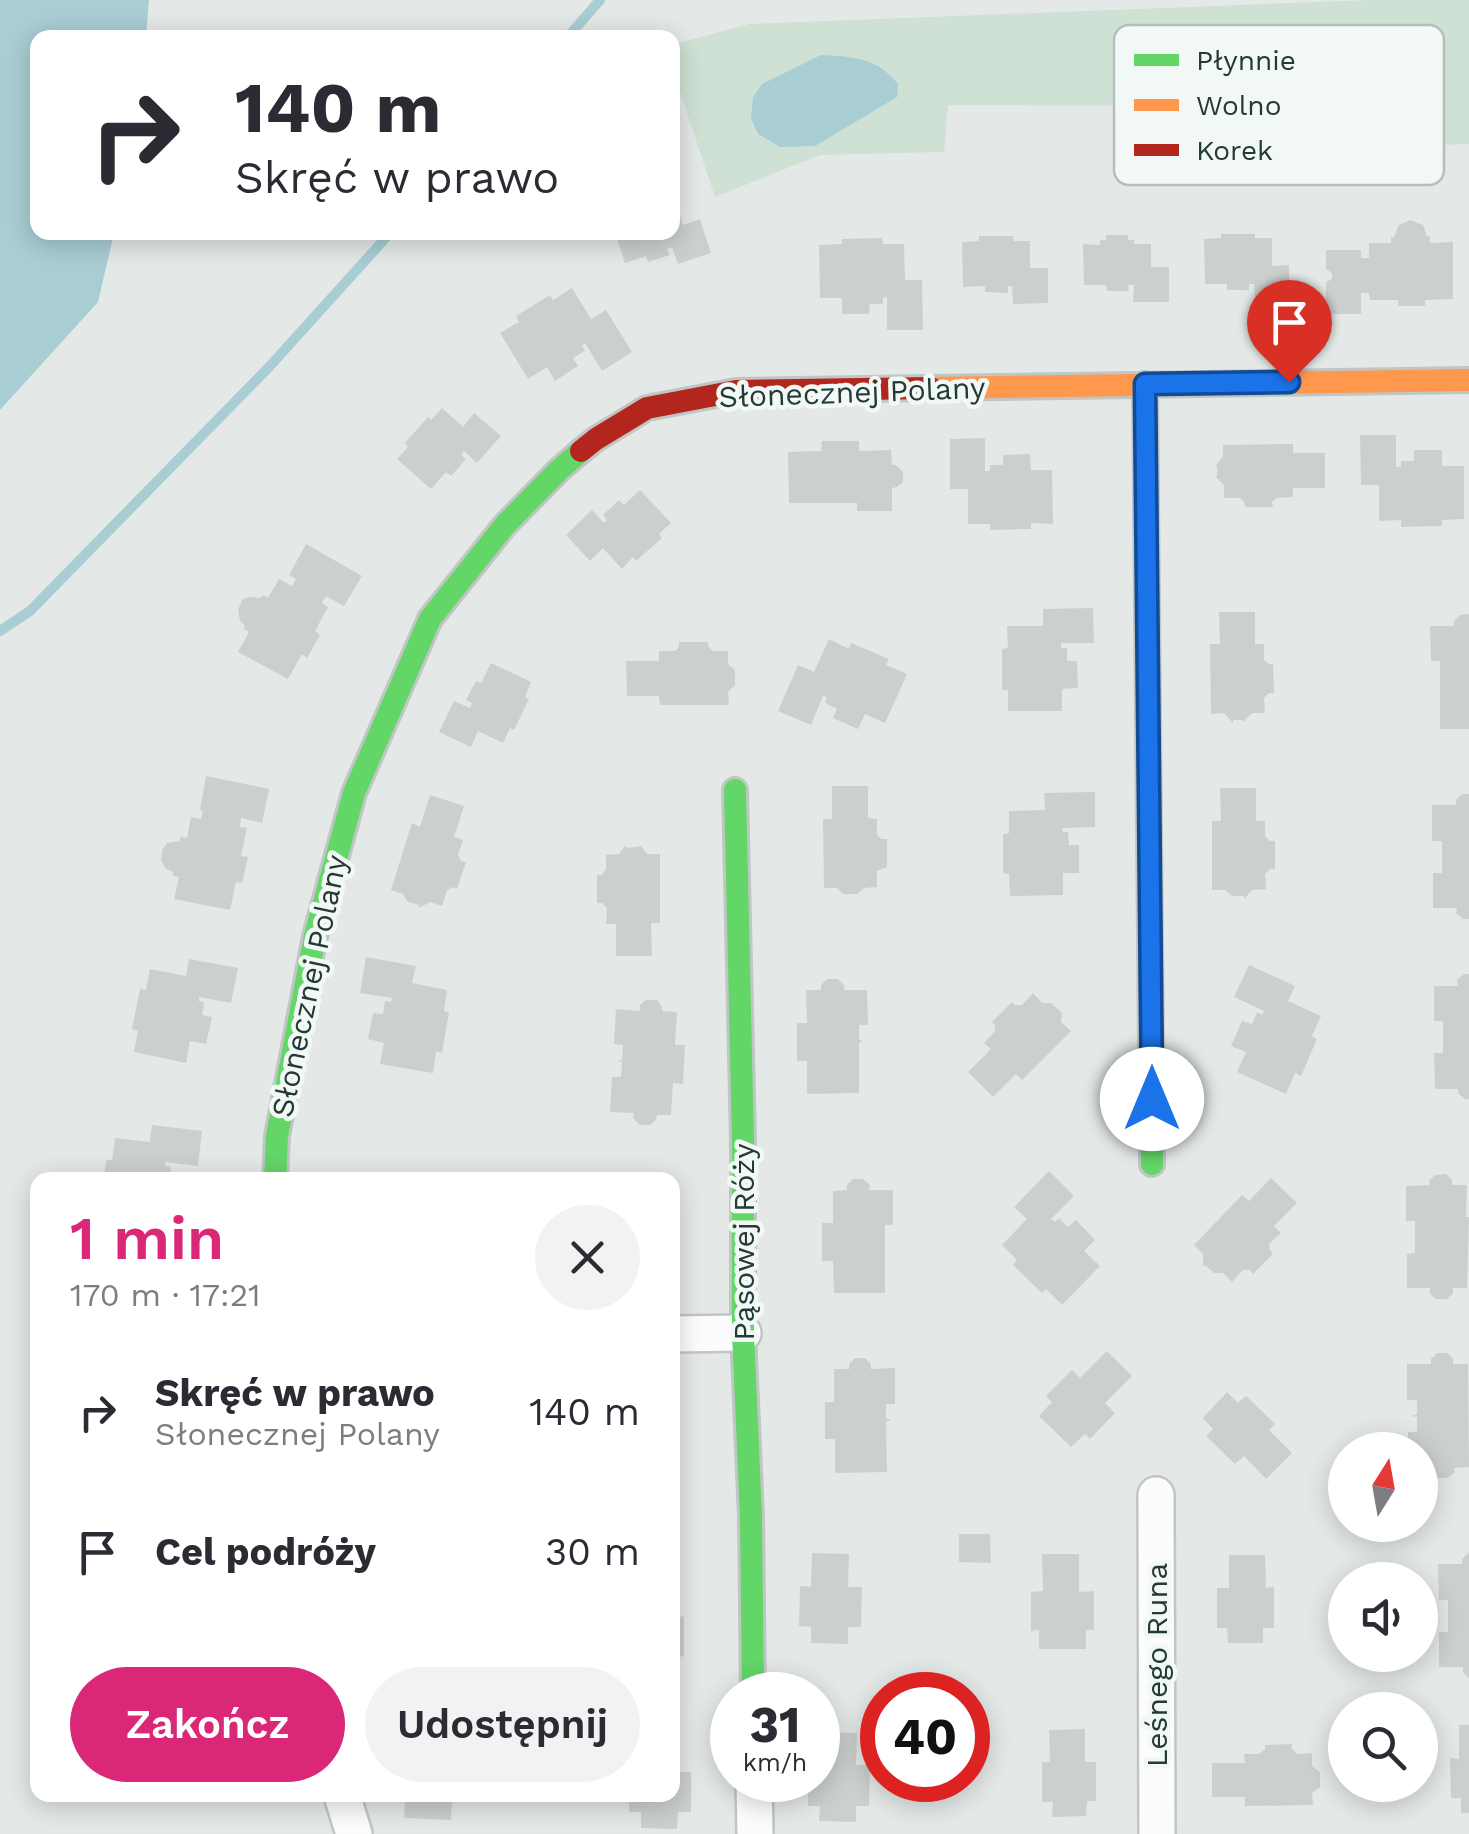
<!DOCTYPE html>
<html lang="pl">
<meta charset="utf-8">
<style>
:root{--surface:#fff;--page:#f2f2f3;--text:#2b2b33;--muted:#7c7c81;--accent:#db2777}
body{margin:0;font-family:"Work Sans",sans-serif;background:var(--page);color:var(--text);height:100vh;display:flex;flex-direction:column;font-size:38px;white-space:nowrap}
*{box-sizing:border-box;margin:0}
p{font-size:32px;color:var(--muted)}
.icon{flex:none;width:55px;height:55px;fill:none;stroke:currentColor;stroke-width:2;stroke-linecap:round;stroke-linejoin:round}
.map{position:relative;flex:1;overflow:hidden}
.drawer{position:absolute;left:30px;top:1172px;width:650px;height:630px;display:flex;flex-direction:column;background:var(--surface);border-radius:20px;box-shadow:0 5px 25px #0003}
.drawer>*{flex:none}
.hud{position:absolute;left:30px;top:30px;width:650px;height:210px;border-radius:20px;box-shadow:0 5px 25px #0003;background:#fff;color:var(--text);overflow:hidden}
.needle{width:65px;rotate:11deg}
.buttons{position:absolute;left:1328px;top:1432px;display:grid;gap:20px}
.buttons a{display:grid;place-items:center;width:110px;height:110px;border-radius:50%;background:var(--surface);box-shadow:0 5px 25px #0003;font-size:50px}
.speed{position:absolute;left:710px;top:1672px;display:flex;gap:20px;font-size:50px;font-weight:700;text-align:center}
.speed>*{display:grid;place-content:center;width:130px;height:130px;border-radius:50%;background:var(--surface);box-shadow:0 5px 25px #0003;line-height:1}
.speed small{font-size:25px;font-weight:400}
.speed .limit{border:15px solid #d22;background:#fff;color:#111}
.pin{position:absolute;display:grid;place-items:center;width:85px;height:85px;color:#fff;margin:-102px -42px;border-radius:50% 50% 50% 0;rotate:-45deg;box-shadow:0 0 10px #0007}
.pin .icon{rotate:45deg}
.me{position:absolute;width:110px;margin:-55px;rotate:0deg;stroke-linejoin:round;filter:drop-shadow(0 0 8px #0008)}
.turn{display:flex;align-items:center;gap:35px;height:210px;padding:0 40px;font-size:45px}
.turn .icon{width:130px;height:130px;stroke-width:2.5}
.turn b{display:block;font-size:70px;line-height:85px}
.round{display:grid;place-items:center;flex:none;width:105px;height:105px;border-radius:52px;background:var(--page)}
.overview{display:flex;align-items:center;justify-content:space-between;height:170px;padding:0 40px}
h1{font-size:60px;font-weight:600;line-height:75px;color:var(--accent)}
.cta{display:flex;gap:20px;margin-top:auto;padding:20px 40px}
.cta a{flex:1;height:115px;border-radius:60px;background:var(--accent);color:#fff;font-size:40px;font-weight:600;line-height:115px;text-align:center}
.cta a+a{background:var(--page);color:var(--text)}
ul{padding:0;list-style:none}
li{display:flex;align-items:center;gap:30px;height:140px;padding:0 40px}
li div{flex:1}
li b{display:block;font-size:38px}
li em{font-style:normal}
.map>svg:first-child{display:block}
.green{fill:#cfe1d4}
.water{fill:#a8cdd3}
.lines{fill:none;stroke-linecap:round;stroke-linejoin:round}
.stream{stroke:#a8cdd3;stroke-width:10}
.building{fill:#cbd0ce}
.street-casing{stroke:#c1c6c4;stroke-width:40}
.fast-casing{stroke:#c0c6c4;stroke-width:28}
.slow-casing{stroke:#c0c6c4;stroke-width:28}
.jam-casing{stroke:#c0c6c4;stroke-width:28}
.street{stroke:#fbfcfb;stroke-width:35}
.fast{stroke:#63d668;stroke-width:22}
.slow{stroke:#ff974d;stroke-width:22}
.jam{stroke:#b3261e;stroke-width:22}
.route-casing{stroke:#114b97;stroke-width:25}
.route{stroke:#1a73e8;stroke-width:18}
.labels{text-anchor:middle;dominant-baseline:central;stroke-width:9;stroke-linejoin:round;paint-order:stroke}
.street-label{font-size:30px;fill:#243a34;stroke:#f2f8f5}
.key{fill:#f2f8f5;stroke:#b4bfbb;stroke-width:2.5}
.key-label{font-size:28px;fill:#243a34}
</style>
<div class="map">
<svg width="1469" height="1834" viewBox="0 0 1469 1834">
<rect width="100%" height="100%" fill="#e4e9e7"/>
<path class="green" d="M1369,0H1469V144L1315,149L1310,106L948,105L944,152L820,155L715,197L673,71L672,45L749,24Z"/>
<g class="water">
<path d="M0,0H149L146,37L38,38V232L114,233L98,302L0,410Z"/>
<path d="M821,55C854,57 876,57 898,84L897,97L815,146L780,147L758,134L751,118L753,97L762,84Z"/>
</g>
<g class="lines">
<g class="stream">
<path d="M567,38L600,0"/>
<path d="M0,631L30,611L270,366L391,232"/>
</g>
</g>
<g class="building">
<path d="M673,193L683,225L700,219L711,253L678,264L672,247L667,249L670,255L648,262L646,256L625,263L615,232H672Z"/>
<path d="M1410,220L1423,225L1427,237L1430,236V243L1453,242V299L1425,300V306H1398V300H1370L1369,293H1361V314H1326V282L1332,279V273L1326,269V250H1361V258H1369V243H1391V237H1394L1399,225Z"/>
<path d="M1221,234H1255V238H1272V266L1289,265L1290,301H1255L1254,284H1249V290H1227V284H1205L1204,239L1221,238Z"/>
<path d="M1106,235H1128V240H1134V244H1151V267H1169V302H1133L1134,285H1128L1129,291H1107L1106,285H1084L1083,244L1100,245V240H1106Z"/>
<path d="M979,236H1013L1014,241H1030V268H1048V303L1013,304L1012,286H1008V293L985,292V286L963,287L962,242L979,241Z"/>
<path d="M882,238L883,244H904L905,280H922L923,330H887V297L883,298V304H870L869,314H842V298H820L819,245L842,244V239Z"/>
<path d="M572,288L591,319L606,310L632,352L602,371L585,343L582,346L585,351L573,358L578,366L555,381L547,367L528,379L500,333L519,322L516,316L550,295L553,300Z"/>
<path d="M442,408L463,427L474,413L501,436L477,463L464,451L461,455L466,459L451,476L446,472L431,489L397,459L408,447L405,443L428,417L431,420Z"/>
<path d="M1360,435H1396V467H1401V461H1414V450H1442V466H1464V519L1442,520V526L1401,527V520L1379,521V485H1361Z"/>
<path d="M985,438V471H990V465H1003V455L1030,454L1031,470H1052L1053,524L1031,523V529L990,530V524H968V489H950V439Z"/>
<path d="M822,441H859V451L891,450L892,465H896L903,472V482L897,487L892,488V511H857V503H789L788,452L821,451Z"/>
<path d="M1293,444V453H1325V488H1293V497L1277,498L1272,502L1273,507H1245L1244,502L1240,498H1224V485L1215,476H1217V466H1215L1223,457V445Z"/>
<path d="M640,490L671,523L659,534L662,538L636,561L633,557L622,569L603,548L590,561L566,535L592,510L604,523L607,520L603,515L619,500L624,505Z"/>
<path d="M306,544L362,576L344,606L326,596L322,603L328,607L315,631L320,635L307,658L302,654L288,679L238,652L249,632L244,629L245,626L240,621L238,610L242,600L248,597L261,598L263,595L268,598L279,579L292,586L296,579L289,575Z"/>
<path d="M1093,608L1094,643H1061V648H1067V661H1077L1078,688L1062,689V711H1008V690H1002V649L1008,648L1007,626H1043V609Z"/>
<path d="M1219,612H1255V644H1264V660L1269,664H1273L1274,693H1269L1264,698L1265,713H1252L1243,722L1242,720H1233V723L1224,713L1211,714L1210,644H1220Z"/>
<path d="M1469,614V729H1440V661H1431L1430,626H1454V621L1460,615Z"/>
<path d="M829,639L849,649L851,643L889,659L886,665L907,674L885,723L865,714L858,729L833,718L837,709L825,703L827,697L823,696L811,725L778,711L798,665L814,672Z"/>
<path d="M679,642H708V646L712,651H728V664L735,670V685L728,692L729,705H660L659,696H627L626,661H659V651H675L679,647Z"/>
<path d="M491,663L531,682L525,697L529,699L514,730L510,728L503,743L478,731L471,747L439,732L454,701L470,708L472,703L466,700L476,681L481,683Z"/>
<path d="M206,776L269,789L262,823L241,818L240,827L247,828L241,856L248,857L242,883L236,882L230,910L174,899L179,877L173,876V872L165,868L161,860L162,850L167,843L180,841V837L187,838L191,817L201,819L203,811L200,810Z"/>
<path d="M832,786H868V818L877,819V835L881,839H887V867L877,871V887L864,888L857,894H843L837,888H824L823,819H832Z"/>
<path d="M1220,788H1256V821H1265V836L1270,841H1275V869H1270L1265,874L1266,889L1252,890L1244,899V896H1232L1225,890H1212V821H1221Z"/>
<path d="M1095,792V827L1062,828L1063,832H1068L1069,845H1079V873H1063V895L1010,896L1009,874L1003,873V834L1009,833V811L1045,810L1044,793Z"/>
<path d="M1462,794H1469V919H1463L1456,913L1457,908H1433V873H1442V841H1432V805H1456V800Z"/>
<path d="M430,795L464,806L454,837L463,840L458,855L461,861L466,862L457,889L453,887L447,890L442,906L430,902L419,908V905L408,902L403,894L391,890L412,823L420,827Z"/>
<path d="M625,846L628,848L641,846L647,854H660V923H651L652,956H616V924H606L607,908L602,903H597V875H602L606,869V855L619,854Z"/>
<path d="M366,957L416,966L412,983L447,990L444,1011L449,1012L442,1053L436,1052L433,1073L380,1064L384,1043L368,1039L373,1013L383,1014L385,1001L391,1002L392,998L360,993Z"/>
<path d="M189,959L238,968L231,1003L199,997V1001L204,1002L202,1015L212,1017L206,1044L190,1041L186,1063L134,1052L138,1031L132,1029L140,989L146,990L150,969L186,976Z"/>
<path d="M1249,965L1295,986L1288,1001L1321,1016L1312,1036L1317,1039L1301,1076L1295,1073L1286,1094L1237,1072L1246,1052L1231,1046L1242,1021L1252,1024L1257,1012L1262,1015L1264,1011L1234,997Z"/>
<path d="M1464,974H1469V1099H1465L1458,1093V1089H1435L1434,1053H1443V1021H1434V986H1458L1457,980Z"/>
<path d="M827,979H838L844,985V990H867L868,1025H859V1040L863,1041L859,1043V1093L807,1094V1061H797V1023H807L806,990H821V985Z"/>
<path d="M1033,993L1042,1003H1051L1062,1013L1061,1022L1071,1031L1022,1080L1016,1074L993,1097L968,1072L991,1049L984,1043L995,1031V1025L992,1022L1012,1002L1015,1005H1022Z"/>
<path d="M646,1000H657L662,1007V1011L677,1012L675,1045H685L683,1084L673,1083L671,1115H657L656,1120L650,1125H640L633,1118L634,1113L610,1112L612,1077H621L622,1062L617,1061L622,1060L623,1045L614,1044L616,1009L640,1011V1005Z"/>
<path d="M152,1125L202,1131L198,1166L165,1162V1166L171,1167L170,1180H104L106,1160H112L115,1138L150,1142Z"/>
<path d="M1049,1171L1074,1196L1051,1219L1055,1222L1059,1218L1068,1227L1076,1220L1095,1240L1084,1251L1100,1266L1062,1305L1046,1289L1042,1293L1013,1265L1017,1260L1002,1245L1027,1219L1014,1207Z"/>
<path d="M1446,1174L1452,1180V1185H1467L1466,1217H1469L1467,1288H1453V1293L1447,1299H1436L1430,1294V1288H1407V1254L1415,1253V1221H1406V1186L1430,1185L1429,1181L1435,1175Z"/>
<path d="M1271,1178L1297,1203L1274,1226L1281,1233L1269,1244L1270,1250L1273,1254L1253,1274L1250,1270H1243L1232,1282L1223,1273H1214L1205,1265L1203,1267V1254L1194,1245L1242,1195L1249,1201Z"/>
<path d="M853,1179H863L870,1185L869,1190H893V1225H885V1293H834L833,1261H822V1223H833V1191L847,1190V1185Z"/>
<path d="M1107,1351L1132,1376L1105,1403L1115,1413L1090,1439L1085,1434L1071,1447L1039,1416L1052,1402L1046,1396L1072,1370L1080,1378Z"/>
<path d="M1437,1353H1447L1453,1359V1364H1468L1469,1467L1454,1468L1455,1472L1448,1478H1438L1431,1472L1432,1467L1420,1468V1450H1408V1432H1417V1417L1411,1416L1417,1414V1400H1407V1364H1431V1359Z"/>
<path d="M855,1358H865L871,1364V1369L895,1368V1404H886V1419L892,1420L886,1422L887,1472L835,1473V1439H825V1402H834V1369H849V1364Z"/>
<path d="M1227,1392L1238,1403L1246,1396L1275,1424L1269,1430L1292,1453L1266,1479L1244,1456L1235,1464L1206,1436L1213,1429L1203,1418Z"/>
<path d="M959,1534H990L991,1563L959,1562Z"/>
<path d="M1469,1552V1678L1463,1672V1667H1439V1632H1448V1600H1439L1438,1564H1462V1559Z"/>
<path d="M812,1553L849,1554L848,1587H862L861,1627H848V1644L811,1643V1627L799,1626L800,1586L811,1587Z"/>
<path d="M1042,1554H1079V1592L1094,1591V1630H1086V1649H1039V1630L1031,1631V1592L1043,1591Z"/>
<path d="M1229,1555H1265L1266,1588L1274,1587V1628H1263V1643H1228L1227,1628H1217V1588H1229Z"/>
<path d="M672,1597H679V1617L684,1616V1656L679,1657V1676H672Z"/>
<path d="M1459,1725H1469V1813H1461V1798H1451L1450,1758L1459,1759Z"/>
<path d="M1085,1729V1762H1096V1801H1087L1086,1816L1052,1817L1053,1802H1042V1762H1050L1049,1730Z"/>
<path d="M820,1732L857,1733L856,1765H870L869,1806H856V1822L819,1821L820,1806H808V1780H818Z"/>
<path d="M672,1739H678V1772H691V1812H678L677,1829L641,1828V1812H629V1795H672Z"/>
<path d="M1292,1744V1749L1297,1754L1312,1753V1766L1320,1772V1787L1312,1793L1313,1805L1245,1806V1797H1212V1763H1245L1244,1754H1259L1265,1749V1745Z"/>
<path d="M397,1795H458V1802H452L451,1820L404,1818L405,1800L397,1799Z"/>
</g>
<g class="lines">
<defs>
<g id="street">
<path d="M672,1334L743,1333"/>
<path d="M1156,1495L1157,1834"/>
<path d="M754,1780L755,1834"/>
<path d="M342,1795L354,1834"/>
</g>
<g id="fast">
<path d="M1145,384L1152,1164"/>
<path d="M735,790L743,1141V1333L751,1517L753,1695"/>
<path d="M275,1180L277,1136L315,936L354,793L430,619L505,525L559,470L581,451"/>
</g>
<path id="slow" d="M931,388L1469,380"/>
<path id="jam" d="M581,451L596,439L647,408L736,391L931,388"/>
</defs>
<use href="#street" class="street-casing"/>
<use href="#fast" class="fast-casing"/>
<use href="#slow" class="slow-casing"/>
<use href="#jam" class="jam-casing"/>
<use href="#street" class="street"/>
<use href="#fast" class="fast"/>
<use href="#slow" class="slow"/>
<use href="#jam" class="jam"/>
</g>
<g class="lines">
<defs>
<path id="route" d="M1152,1099L1145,384L1289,382"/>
</defs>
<use href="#route" class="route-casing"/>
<use href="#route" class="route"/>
</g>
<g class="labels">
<g class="street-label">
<text transform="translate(852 392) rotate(-2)">Słonecznej Polany</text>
<text transform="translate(309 986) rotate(-78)">Słonecznej Polany</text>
<text transform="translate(743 1242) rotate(-90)">Pąsowej Róży</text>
<text transform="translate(1156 1665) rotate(-90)">Leśnego Runa</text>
</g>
</g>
<rect x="1114" y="25" width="330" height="160" rx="15" class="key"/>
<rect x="1134" y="54" width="45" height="12" fill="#63d668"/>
<rect x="1134" y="99" width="45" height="12" fill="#ff974d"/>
<rect x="1134" y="144" width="45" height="12" fill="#b3261e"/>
<g class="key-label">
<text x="1196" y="70">Płynnie</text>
<text x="1196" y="115">Wolno</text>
<text x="1196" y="160">Korek</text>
</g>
</svg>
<div class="buttons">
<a><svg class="needle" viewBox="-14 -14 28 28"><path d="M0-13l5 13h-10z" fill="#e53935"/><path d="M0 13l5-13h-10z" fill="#7c7c81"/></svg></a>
<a><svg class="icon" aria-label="sound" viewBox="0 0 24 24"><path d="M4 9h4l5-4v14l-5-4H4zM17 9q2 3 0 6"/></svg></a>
<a><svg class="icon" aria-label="search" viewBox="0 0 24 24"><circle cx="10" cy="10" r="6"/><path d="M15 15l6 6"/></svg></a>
</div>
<div class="speed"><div>31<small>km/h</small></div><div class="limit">40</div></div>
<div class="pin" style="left:1289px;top:382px;background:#d93025"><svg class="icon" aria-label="arrive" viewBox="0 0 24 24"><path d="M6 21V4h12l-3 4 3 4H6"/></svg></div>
<svg class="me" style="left:1152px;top:1099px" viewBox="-20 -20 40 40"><circle r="19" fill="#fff"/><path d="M0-13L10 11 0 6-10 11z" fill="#1a73e8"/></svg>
<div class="hud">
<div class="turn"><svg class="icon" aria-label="right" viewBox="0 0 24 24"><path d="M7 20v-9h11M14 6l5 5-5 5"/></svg><div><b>140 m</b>Skręć w prawo</div></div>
</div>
<section class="drawer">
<div class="overview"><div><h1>1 min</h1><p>170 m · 17:21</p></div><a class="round"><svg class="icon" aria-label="close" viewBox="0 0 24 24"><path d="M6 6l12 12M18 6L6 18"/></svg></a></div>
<ul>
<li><svg class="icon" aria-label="right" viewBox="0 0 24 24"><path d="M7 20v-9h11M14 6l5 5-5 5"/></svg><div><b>Skręć w prawo</b><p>Słonecznej Polany</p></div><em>140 m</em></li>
<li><svg class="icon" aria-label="arrive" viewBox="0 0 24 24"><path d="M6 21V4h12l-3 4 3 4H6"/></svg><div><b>Cel podróży</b></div><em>30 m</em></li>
</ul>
<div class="cta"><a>Zakończ</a><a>Udostępnij</a></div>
</section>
</div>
